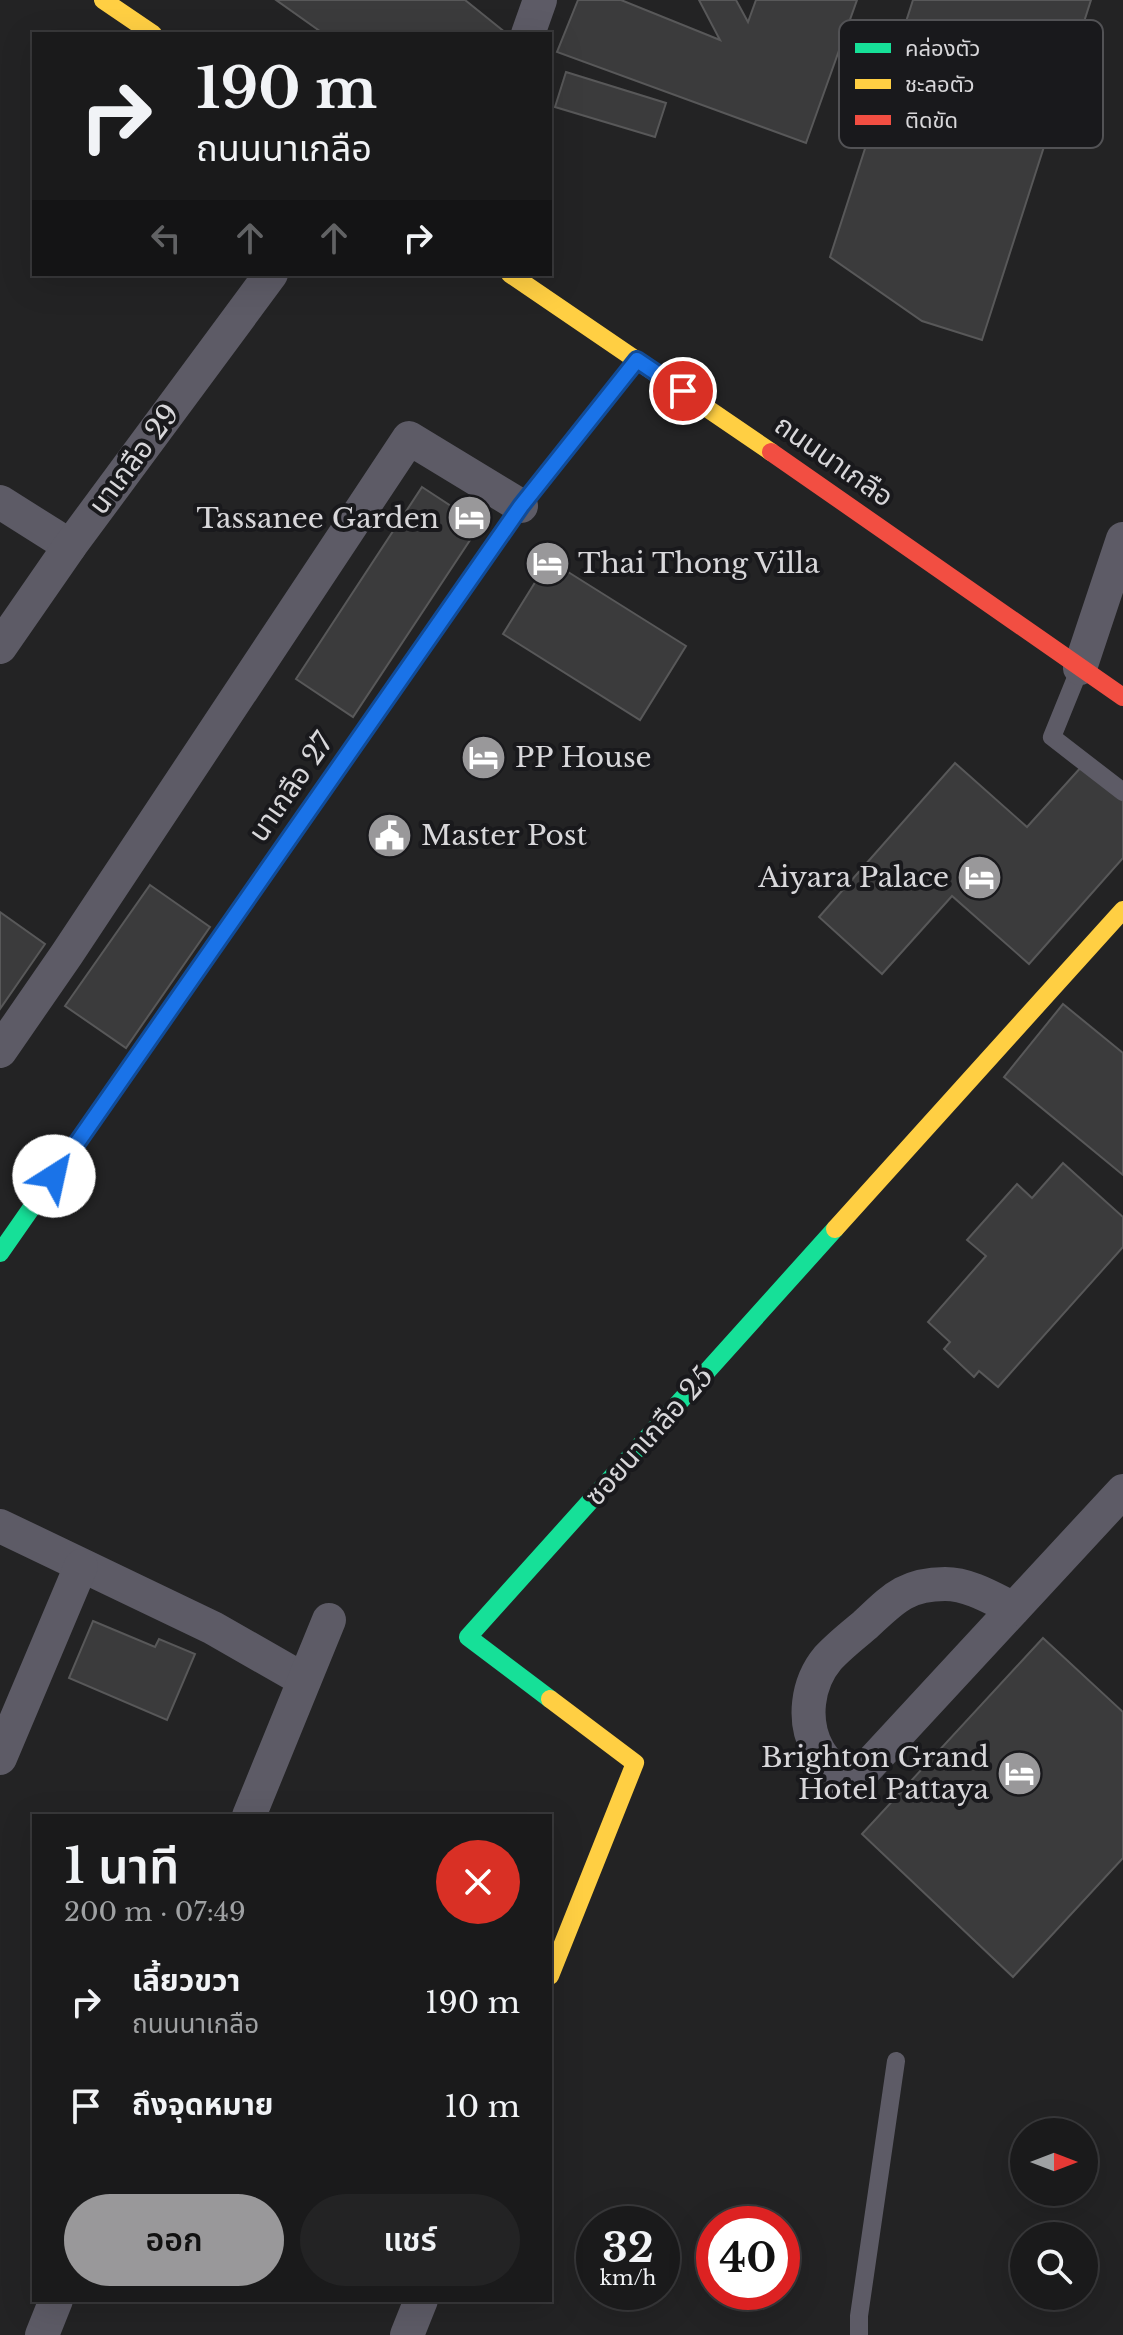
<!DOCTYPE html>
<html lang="th">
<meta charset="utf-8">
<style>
:root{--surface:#1a1a1b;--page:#232324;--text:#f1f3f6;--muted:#9fa1a3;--line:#38383a;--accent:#99989a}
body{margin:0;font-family:"Libre Baskerville","Noto Sans Thai",serif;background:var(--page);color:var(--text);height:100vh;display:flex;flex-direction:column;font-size:30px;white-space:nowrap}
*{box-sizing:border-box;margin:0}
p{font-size:26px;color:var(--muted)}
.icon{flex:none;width:44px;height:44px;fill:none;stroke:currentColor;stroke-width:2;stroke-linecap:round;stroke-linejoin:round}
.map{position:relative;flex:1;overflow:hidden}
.side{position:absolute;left:32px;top:1814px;width:520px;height:488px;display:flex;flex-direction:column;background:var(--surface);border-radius:0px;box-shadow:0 8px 32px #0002,0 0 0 2px var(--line)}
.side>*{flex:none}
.top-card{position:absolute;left:32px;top:32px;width:520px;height:244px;border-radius:0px;box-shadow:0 8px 32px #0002,0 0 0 2px var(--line);background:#1a1a1b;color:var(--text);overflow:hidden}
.needle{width:52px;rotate:90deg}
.controls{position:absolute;left:1010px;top:2118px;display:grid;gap:16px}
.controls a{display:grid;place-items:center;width:88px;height:88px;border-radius:50%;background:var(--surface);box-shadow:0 8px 32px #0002,0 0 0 2px var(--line);font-size:40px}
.speed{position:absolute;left:576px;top:2206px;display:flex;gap:16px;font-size:40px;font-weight:700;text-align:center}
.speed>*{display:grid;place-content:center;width:104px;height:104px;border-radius:50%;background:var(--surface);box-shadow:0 8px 32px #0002,0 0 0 2px var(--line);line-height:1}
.speed small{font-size:20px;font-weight:400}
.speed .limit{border:12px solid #d22;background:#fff;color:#111}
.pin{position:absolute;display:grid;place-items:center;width:68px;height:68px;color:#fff;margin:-34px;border:4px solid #fff;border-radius:50%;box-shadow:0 2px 8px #0007}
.me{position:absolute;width:88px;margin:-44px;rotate:35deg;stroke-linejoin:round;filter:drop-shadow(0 0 6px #0008)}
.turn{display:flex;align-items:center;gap:28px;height:168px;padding:0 32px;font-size:36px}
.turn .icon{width:104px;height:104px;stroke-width:2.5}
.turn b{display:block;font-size:56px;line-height:68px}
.lanes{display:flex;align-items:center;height:76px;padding:0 32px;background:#0003;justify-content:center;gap:40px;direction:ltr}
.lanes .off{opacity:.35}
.round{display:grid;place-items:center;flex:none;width:84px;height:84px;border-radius:42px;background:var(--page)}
.headline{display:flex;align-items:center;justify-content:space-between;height:136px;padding:0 32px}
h1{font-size:48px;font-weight:600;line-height:60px}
.cta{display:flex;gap:16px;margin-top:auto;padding:16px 32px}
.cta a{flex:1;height:92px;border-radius:48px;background:var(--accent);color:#111;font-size:32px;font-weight:600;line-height:92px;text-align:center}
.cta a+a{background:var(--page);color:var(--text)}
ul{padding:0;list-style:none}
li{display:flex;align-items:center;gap:24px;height:104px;padding:0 32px}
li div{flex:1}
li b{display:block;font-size:30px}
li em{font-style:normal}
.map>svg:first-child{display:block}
.building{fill:#3b3b3c;stroke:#585859;stroke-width:2}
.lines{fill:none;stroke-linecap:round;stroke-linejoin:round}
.lane{stroke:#5d5b66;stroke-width:18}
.street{stroke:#5d5b66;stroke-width:34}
.fast{stroke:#16e098;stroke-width:18}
.slow{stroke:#ffcf43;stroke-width:18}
.jam{stroke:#f24e42;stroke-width:18}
.route-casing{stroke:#114b97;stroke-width:20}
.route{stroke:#1a73e8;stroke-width:14}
.labels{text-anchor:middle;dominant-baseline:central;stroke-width:8;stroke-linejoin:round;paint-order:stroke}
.street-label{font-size:28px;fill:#d8d7da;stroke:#19191c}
.poi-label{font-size:28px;fill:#d8d7da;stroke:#19191c;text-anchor:end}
.key{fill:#19191c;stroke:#525255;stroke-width:2}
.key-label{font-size:22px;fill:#d8d7da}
</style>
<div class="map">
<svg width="1123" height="2335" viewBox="0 0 1123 2335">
<rect width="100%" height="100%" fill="#232324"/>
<g class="building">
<path d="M276,0H465L506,33L324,34Z"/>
<path d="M578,0H621L720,40L699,0H736L748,22L756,0H857L806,143L557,52Z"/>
<path d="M913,0H1091L982,340L922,321L830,257Z"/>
<path d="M566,72L666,103L655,137L555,107Z"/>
<path d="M422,487L480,525L353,717L296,679Z"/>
<path d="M549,560L686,646L640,720L503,634Z"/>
<path d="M955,763L1027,827L1083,765L1123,801V858L1029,964L952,896L882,974L819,917Z"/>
<path d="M150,885L210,927L126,1048L65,1006Z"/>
<path d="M0,912L45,944L0,1009Z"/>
<path d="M1063,1004L1123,1053V1175L1004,1077Z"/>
<path d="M1063,1163L1123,1217V1247L998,1387L979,1371L974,1377L944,1349L950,1342L928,1322L986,1256L967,1240L1017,1184L1032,1198Z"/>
<path d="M93,1621L155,1647L159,1639L195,1654L167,1720L69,1678Z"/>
<path d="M1043,1638L1123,1712V1858L1013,1977L862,1834Z"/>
</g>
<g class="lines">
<g class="lane">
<path d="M1080,668L1052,737L1123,792"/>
<path d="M859,2335V2316L896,2061"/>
</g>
<g class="street">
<path d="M528,34L540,0"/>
<path d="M0,502L70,546"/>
<path d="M0,647L70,546L271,274"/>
<path d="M1080,668L1123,539"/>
<path d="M0,1051L67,954L409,438L521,506"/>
<path d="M0,1526L213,1628L304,1680"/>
<path d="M1014,1609C992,1598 969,1584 945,1584C905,1584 892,1600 865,1625C853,1635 839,1646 828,1658C807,1683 802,1721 818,1750C824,1761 834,1770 841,1779L851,1780L859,1776L1123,1491"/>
<path d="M0,1758L81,1566"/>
<path d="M249,1816L329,1620"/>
<path d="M42,2335L56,2300"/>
<path d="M407,2335L421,2300"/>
</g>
<g class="fast">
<path d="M0,1253L491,549"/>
<path d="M550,1699L468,1637L835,1229"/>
</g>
<g class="slow">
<path d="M103,0L153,34"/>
<path d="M510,274L771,452"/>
<path d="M491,549L521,506L637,360"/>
<path d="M835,1229L1123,910"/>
<path d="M550,1976L635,1763L550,1699"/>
</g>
<path class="jam" d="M771,452L1123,697"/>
</g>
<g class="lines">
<defs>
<path id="route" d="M54,1176L521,506L637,360L683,391"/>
</defs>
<use href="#route" class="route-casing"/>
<use href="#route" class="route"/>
</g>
<defs>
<symbol id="hotel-disc" viewBox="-11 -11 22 22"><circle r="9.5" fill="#99989a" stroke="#19191c"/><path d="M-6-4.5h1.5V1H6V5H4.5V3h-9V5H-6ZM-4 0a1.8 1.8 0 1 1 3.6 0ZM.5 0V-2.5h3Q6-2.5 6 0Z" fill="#fff"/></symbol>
<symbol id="civic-disc" viewBox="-11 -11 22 22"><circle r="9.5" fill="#99989a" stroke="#19191c"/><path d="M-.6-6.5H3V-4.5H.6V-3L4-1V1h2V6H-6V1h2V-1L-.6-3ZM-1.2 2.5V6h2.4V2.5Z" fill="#fff"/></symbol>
</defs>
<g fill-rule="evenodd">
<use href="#hotel-disc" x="444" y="492" width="51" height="51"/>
<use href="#hotel-disc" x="522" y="538" width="51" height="51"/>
<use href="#hotel-disc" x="458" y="732" width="51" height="51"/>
<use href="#civic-disc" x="364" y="810" width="51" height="51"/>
<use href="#hotel-disc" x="954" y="852" width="51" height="51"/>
<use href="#hotel-disc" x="994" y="1748" width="51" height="51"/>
</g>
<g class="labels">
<g class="street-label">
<text transform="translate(134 459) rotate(-53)">นาเกลือ 29</text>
<text transform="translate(834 461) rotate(35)">ถนนนาเกลือ</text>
<text transform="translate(291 787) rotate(-55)">นาเกลือ 27</text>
<text transform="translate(649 1436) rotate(-48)">ซอยนาเกลือ 25</text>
</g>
<g class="poi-label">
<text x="439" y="518">Tassanee Garden</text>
<text x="578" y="563" text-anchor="start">Thai Thong Villa</text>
<text x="515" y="757" text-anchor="start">PP House</text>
<text x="421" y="835" text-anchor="start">Master Post</text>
<text x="949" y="877">Aiyara Palace</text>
<text x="989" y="1757">Brighton Grand<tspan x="989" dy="32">Hotel Pattaya</tspan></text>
</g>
</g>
<rect x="839" y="20" width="264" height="128" rx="12" class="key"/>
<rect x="855" y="43" width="36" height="10" fill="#16e098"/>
<rect x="855" y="79" width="36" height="10" fill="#ffcf43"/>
<rect x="855" y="115" width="36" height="10" fill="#f24e42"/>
<g class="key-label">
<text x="905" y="56">คล่องตัว</text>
<text x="905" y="92">ชะลอตัว</text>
<text x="905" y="128">ติดขัด</text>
</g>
</svg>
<div class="controls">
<a><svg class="needle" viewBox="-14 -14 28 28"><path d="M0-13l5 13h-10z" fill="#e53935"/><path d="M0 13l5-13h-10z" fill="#9fa1a3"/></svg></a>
<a><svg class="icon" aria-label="search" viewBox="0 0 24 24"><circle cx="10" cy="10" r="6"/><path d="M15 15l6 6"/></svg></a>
</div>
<div class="speed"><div>32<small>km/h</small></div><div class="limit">40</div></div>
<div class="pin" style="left:683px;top:391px;background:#d93025"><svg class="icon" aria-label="arrive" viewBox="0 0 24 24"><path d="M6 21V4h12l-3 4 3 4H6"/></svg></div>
<svg class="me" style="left:54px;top:1176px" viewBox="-20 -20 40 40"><circle r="19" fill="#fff"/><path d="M0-13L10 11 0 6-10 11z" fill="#1a73e8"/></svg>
<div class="top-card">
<div class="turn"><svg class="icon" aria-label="right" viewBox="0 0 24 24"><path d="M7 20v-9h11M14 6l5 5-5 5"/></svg><div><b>190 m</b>ถนนนาเกลือ</div></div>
<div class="lanes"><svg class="icon off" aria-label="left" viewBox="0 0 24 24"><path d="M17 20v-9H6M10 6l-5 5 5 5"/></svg><svg class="icon off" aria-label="ahead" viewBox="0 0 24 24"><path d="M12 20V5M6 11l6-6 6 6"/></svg><svg class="icon off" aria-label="ahead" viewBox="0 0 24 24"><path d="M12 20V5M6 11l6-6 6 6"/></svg><svg class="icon" aria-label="right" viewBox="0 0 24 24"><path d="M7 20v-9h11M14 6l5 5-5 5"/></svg></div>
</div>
<section class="side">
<div class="headline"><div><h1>1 นาที</h1><p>200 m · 07:49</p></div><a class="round" style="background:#d93025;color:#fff"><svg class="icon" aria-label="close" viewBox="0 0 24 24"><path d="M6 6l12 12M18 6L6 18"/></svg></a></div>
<ul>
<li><svg class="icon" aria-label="right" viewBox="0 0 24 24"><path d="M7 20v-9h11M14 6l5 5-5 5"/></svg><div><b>เลี้ยวขวา</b><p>ถนนนาเกลือ</p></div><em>190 m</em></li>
<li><svg class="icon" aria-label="arrive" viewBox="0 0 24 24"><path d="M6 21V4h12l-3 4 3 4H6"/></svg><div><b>ถึงจุดหมาย</b></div><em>10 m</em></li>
</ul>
<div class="cta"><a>ออก</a><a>แชร์</a></div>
</section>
</div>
